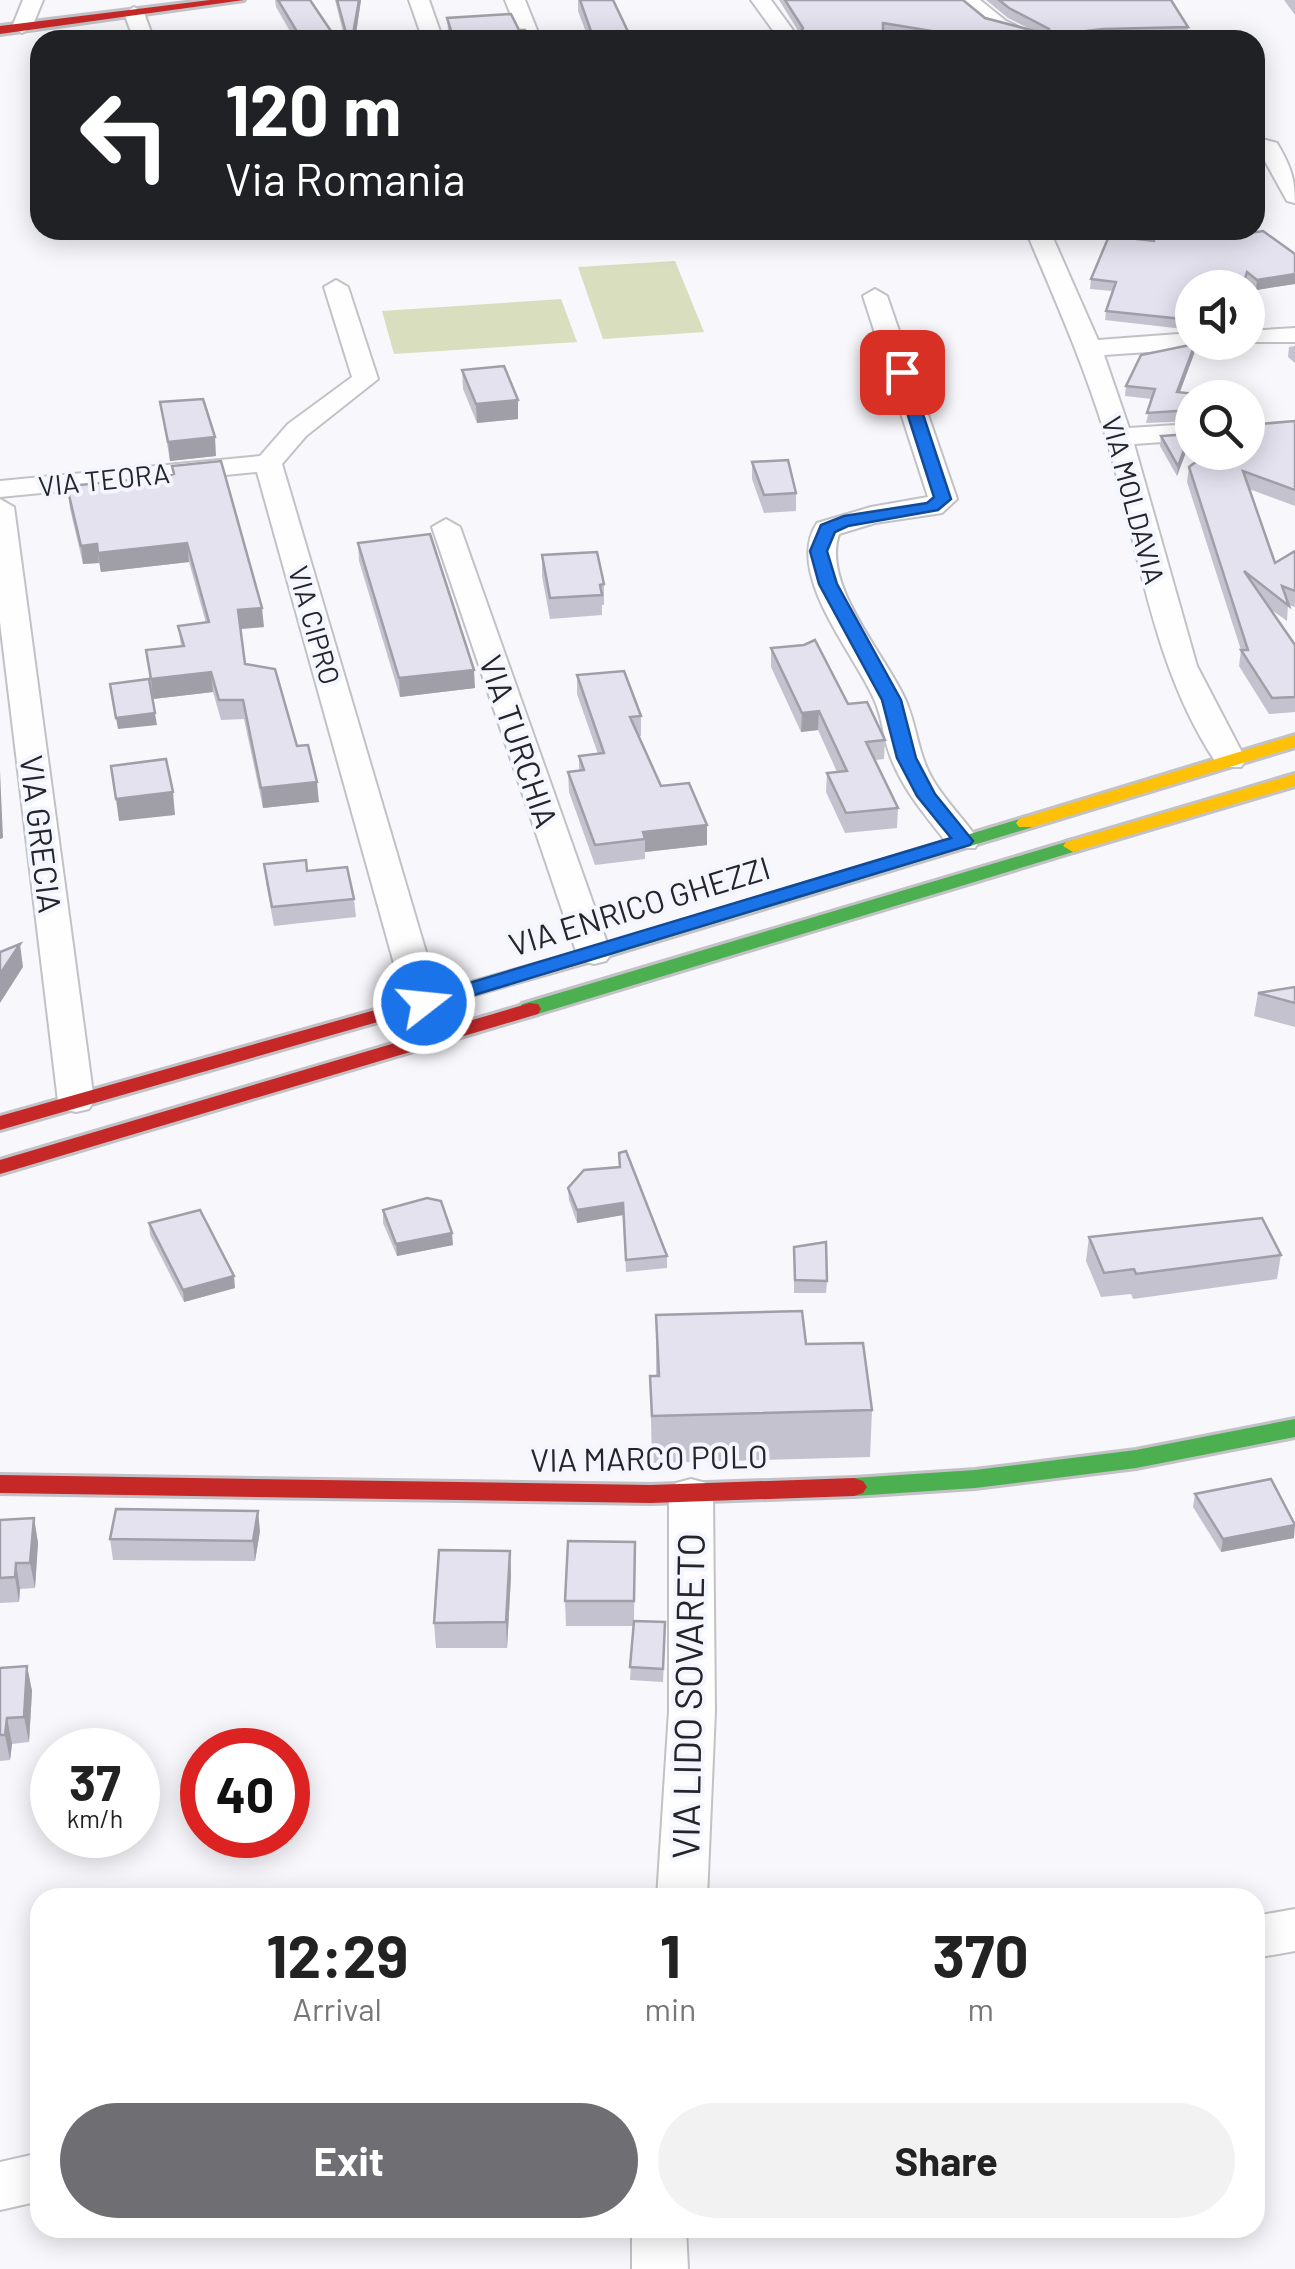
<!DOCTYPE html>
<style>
:root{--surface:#fff;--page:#f2f2f2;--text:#222;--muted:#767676;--accent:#6e6e73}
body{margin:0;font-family:Barlow,sans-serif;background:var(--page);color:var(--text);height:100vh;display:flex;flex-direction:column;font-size:38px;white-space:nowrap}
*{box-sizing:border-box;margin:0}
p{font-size:32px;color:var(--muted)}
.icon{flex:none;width:55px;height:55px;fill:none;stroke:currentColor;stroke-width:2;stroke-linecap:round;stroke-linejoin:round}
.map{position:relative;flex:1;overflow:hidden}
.sheet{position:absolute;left:30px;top:1888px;width:1235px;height:350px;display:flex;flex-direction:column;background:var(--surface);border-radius:30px;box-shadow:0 5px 25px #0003}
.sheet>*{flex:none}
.hud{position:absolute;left:30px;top:30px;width:1235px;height:210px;border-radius:30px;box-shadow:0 5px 25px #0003;background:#202124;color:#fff;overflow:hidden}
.buttons{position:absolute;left:1175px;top:270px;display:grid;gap:20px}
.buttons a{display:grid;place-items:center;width:90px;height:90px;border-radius:50%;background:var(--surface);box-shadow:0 5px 25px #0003;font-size:50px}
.speed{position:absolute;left:30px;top:1728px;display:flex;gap:20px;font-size:50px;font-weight:700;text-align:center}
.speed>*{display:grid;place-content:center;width:130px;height:130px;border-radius:50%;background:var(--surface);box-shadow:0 5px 25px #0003;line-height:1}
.speed small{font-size:25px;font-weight:400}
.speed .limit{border:15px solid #d22;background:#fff;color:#111}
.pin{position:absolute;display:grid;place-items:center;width:85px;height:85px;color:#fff;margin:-42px;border-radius:20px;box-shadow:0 5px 15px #0006}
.me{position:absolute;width:110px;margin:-55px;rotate:74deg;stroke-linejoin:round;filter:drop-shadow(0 0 8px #0008)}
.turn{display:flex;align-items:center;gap:35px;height:210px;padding:0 30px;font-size:45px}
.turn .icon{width:130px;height:130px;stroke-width:2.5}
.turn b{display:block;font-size:70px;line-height:85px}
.eta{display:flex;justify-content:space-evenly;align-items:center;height:170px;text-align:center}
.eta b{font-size:60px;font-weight:700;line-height:70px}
.cta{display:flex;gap:20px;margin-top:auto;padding:20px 30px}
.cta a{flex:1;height:115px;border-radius:60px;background:var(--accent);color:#fff;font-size:40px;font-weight:700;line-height:115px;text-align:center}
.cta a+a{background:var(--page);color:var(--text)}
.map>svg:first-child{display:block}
.green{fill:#d9debe}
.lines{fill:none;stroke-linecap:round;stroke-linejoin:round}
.street-casing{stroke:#c2c2c6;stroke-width:4}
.fast-casing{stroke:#c2c2c6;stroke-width:6}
.slow-casing{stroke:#c2c2c6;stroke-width:6}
.jam-casing{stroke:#c2c2c6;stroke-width:6}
.street{fill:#fefeff;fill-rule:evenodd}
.fast{fill:#4caf50;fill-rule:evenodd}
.slow{fill:#ffc107;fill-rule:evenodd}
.jam{fill:#c62828;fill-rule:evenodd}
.wall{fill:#c4c2ce}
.shaded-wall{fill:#a09ea7}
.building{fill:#e4e2ef;stroke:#a09ea7;stroke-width:2.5}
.route{fill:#1a73e8;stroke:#114b97;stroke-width:2.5}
.labels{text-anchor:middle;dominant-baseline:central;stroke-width:8;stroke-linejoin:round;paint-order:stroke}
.far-street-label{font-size:28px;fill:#252529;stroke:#f4f6ff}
.street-label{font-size:32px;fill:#252529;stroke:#f4f6ff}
.near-street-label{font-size:38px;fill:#252529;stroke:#f4f6ff}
</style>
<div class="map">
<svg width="1295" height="2269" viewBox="0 0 1295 2269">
<rect width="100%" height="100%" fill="#f7f7fc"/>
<g class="green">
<path d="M675,261L704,332L603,339L578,267Z"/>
<path d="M561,299L577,342L394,354L382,311Z"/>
</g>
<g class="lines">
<defs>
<g id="street">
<path d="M23,0H43L32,27L22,33L12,27Z"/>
<path d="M409,0H429L443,40H423Z"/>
<path d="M505,0H525L541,40H521Z"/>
<path d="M751,0H771L800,40H780Z"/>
<path d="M958,0H980L1006,21L1045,40C1009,40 982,28 958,0Z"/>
<path d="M134,7L144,13L154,40H134L124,13Z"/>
<path d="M1255,137L1277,143C1290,165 1295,178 1295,203L1287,201L1260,152L1255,151Z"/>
<path d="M1041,231L1053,238L1098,340L1192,333V342H1203L1192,349L1104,355L1129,428L1192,424V440L1134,444L1197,666L1246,760L1241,767H1219C1152,670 1139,547 1106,437C1085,368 1057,304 1029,238Z"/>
<path d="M336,280L348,287L378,379L306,436L282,464L441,1003L436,1011L423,1014L410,1011L405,1003L257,472L0,497V481L260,456L288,424L352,377L324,287Z"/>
<path d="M875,289L887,296L957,499L942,513L875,523L839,534C821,585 886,655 906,701C917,727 918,755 933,780C946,802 965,820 979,841L975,848H951C929,820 904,792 891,758C883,739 883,718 874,699C854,653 784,573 817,523L871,507L928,497L863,296Z"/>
<path d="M1295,328V342H1239H1248V331Z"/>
<path d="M0,499L14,507L94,1101L89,1109L76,1112L63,1109L58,1101L0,622Z"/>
<path d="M446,519L460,527L611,954L606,961L594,964L582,961L577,954L432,527Z"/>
<path d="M691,1479L706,1483L713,1494L715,1711L707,1898H657L669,1711V1494L676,1483Z"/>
<path d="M1295,1909V1951L1255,1958V1916Z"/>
<path d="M40,2153V2201L0,2210V2162Z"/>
<path d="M632,2228H686L688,2269H632Z"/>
</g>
<g id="fast">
<path d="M1026,817L1033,819L1036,823L1033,827L591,961H577L574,957L577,953Z"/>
<path d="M1073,840L1080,842L1083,846L1080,850L538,1014H522L519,1009L522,1004Z"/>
<path d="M1295,1419V1437L1136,1468L975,1488L854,1496L845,1493L841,1487L845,1481L854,1478L975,1470L1136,1450Z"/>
</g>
<g id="slow">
<path d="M1295,735V747L1033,827H1019L1016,823L1019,819Z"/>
<path d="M1295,774V786L1080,850L1073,852L1063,846L1066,842Z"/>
</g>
<g id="jam">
<path d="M210,0H244L0,34V26Z"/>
<path d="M584,951L591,953L594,957L591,961L0,1130V1116Z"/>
<path d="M530,1003L538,1004L541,1009L538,1014L0,1174V1160Z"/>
<path d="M0,1475L651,1485L854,1478L863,1481L867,1487L863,1493L854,1496L651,1503L0,1493Z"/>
</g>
</defs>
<use href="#street" class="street-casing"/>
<use href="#fast" class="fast-casing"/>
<use href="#slow" class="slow-casing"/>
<use href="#jam" class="jam-casing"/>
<use href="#street" class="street"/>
<use href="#fast" class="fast"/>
<use href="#slow" class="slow"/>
<use href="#jam" class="jam"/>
</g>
<g class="wall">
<path d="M275,0H310L337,40H295L276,7Z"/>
<path d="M335,0H361L355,40H345Z"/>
<path d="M578,0H613L632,40H589L578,11Z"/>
<path d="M779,0H963L985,18L1032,30L1008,18L986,0H1171L1188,27L1187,37L1089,40H927L883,33L882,40H778L779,33L800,34Z"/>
<path d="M1284,0H1295V15Z"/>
<path d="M447,18L519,30L529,40H450L448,31Z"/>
<path d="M1295,254V284L1256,290L1245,282L1244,288H1192V330L1105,320L1106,311L1112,291L1090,289L1091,279Z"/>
<path d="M1295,346V363L1288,357L1289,347Z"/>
<path d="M1194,354L1180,392L1192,398V421L1146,423L1152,399L1125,396L1126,386Z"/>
<path d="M462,370L518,419L477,423L463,389Z"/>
<path d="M160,402L216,456L170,461Z"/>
<path d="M1295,421V506L1249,489L1275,563L1295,551V607L1288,605L1287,621L1269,608L1295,645V712L1269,714L1239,666L1241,650L1187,482L1189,467Z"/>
<path d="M1161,436L1189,444L1177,476L1160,446Z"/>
<path d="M752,462L796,493V511L764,513L752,479Z"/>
<path d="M167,476L264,627L240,629L245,664L297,746L319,802L263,808L244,719L221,720L213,692L153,699L146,650L181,646L178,626L206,623L189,562L101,572L99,563L83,564L70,509L68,491Z"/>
<path d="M358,543L475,688L400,697L359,561Z"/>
<path d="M542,555L604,584V605H602V615L550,619L542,576Z"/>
<path d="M771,648L848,704L885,740L884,759L875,760L898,808L897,828L845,833L826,792L827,773L837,772L818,730L801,732L771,667Z"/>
<path d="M577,675L641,716V736H639L661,786L707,825V845L645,852V859L595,865L569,792L568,772L579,771V756L598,754L577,694Z"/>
<path d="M264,864L307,871L354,899L356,917L274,926L266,883Z"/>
<path d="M1295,987V1027L1254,1016L1258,993Z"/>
<path d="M584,1170L667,1256V1268L626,1272L623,1215L577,1223L569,1200L568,1188Z"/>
<path d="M383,1210L453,1245L397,1256L383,1223Z"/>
<path d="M149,1223L235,1288L184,1302L150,1235Z"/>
<path d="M1089,1237L1281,1255L1277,1279L1133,1299L1131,1294L1101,1297L1086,1261Z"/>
<path d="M794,1247L827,1281L826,1293H794Z"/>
<path d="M656,1315L806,1344L872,1410L870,1457L652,1463L650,1376H656Z"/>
<path d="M1195,1494L1294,1538L1221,1552L1193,1507Z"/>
<path d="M34,1518L38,1543L35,1588L20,1589L19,1602L0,1603V1520Z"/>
<path d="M260,1531L255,1561L113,1560L110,1539Z"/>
<path d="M635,1542L634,1621L665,1635L663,1682L630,1680L633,1626H566L565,1601Z"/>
<path d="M510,1551L511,1576L507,1648H436L434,1623Z"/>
<path d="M27,1666L32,1691L29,1742L12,1744L10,1760L0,1761V1668Z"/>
</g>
<g class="shaded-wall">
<path d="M359,0H361L355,40H352Z"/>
<path d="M1103,29L1102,38L1089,40H1012Z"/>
<path d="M1295,274V284L1256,290L1257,280Z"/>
<path d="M1195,344L1194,354L1176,402L1177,392Z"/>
<path d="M518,400V419L477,423L476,404Z"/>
<path d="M1190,434L1189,444L1177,476L1178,466Z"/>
<path d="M215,437L216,456L170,461L168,442Z"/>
<path d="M187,543L189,562L101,572L98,553Z"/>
<path d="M97,544L99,563L83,564L81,546Z"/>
<path d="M262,608L264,627L239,629L238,610Z"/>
<path d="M474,670L475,688L400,697L399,678Z"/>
<path d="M211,672L213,692L153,699L151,679Z"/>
<path d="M819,711L818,730L801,732L802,713Z"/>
<path d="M155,713L157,725L118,729L116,718Z"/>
<path d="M0,771L3,838L0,839Z"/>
<path d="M317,782L319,802L263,808L261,788Z"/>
<path d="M173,792L175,815L119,821L116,799Z"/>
<path d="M707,825V845L645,852V839L643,832Z"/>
<path d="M20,944L23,967L0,1003V974Z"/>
<path d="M623,1203V1215L577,1223V1210Z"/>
<path d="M452,1233L453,1245L397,1256L396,1244Z"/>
<path d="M234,1276L235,1288L184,1302L183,1290Z"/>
<path d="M258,1511L260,1531L255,1561L253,1541Z"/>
<path d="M34,1518L38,1543L35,1588L30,1563Z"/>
<path d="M1295,1525L1294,1538L1221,1552L1223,1539Z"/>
<path d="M510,1551L511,1576L507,1648L506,1622Z"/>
<path d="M16,1563L20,1589L19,1602L15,1577Z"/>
<path d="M27,1666L32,1691L29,1742L24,1717Z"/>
<path d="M7,1718L12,1744L10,1760L5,1735Z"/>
</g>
<g class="building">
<path d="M278,0H310L337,40H302Z"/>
<path d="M337,0H359L352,40H348Z"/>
<path d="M580,0H613L632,40H594Z"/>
<path d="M785,0H963L985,18L1046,34L1049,29L1009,8L999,0H1171L1188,27L1103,29L1012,40H986L883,23V33L847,32L850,38H844L845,40H784L779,33L800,34L803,28Z"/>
<path d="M511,14L519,30H525L529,40H454L447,18Z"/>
<path d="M1157,231L1223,237L1263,231L1295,254V274L1257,280L1247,272L1242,288H1192V320L1106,311L1116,282L1091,279L1109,236L1154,241Z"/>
<path d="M1195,344L1177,392L1205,395L1204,398H1192V410L1147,413L1155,389L1126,386L1141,355Z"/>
<path d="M504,366L518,400L476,404L462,370Z"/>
<path d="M203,399L215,437L168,442L160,402Z"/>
<path d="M1295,421V490L1243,471L1275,563L1295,551V591L1282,586L1289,606L1244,571L1295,645V697L1272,698L1241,650H1248L1189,467L1209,452H1248V425Z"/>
<path d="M1190,434L1178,466L1161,436Z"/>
<path d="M788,460L796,493L764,495L752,462Z"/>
<path d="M221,461L262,608L238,610L245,664L275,669L297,746L308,745L317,782L261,788L243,700H219L211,672L151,679L146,650L184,646L178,626L209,622L187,543L98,553L97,544L81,546L68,491L80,490L79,485L167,476L174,474L172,466Z"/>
<path d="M430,534L474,670L399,678L358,543Z"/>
<path d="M597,552L604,584L600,585L602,595L550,598L542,555Z"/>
<path d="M815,640L848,704L867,702L885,740L866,742L898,808L846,813L827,773L847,771L819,711L802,713L771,648L804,645Z"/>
<path d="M624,671L641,716L630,717L661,786L689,783L707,825L643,832L645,839L595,845L568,772L584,770L579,756L604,753L577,675Z"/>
<path d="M149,679L155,713L116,718L110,684Z"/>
<path d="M166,759L173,792L116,799L111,766Z"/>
<path d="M306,860L307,871L347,867L354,899L272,907L264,864Z"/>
<path d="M20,944L0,974V952Z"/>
<path d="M1295,987V1003L1258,993Z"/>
<path d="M626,1151L667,1256L626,1260L623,1203L577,1210L568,1188L584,1170L620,1167L619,1153Z"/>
<path d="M427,1198L441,1201L452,1233L396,1244L383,1210Z"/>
<path d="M200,1210L234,1276L183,1290L149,1223Z"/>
<path d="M1262,1218L1281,1255L1136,1274L1134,1269L1104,1273L1089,1237Z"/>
<path d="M826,1242L827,1281L795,1280L794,1247Z"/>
<path d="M802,1311L806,1344L863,1343L872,1410L652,1416L650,1376H659L656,1315Z"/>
<path d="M1271,1479L1295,1525L1223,1539L1195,1494Z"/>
<path d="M116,1509L258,1511L253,1541L110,1539Z"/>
<path d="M34,1518L30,1563H16L15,1577L0,1578V1520Z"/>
<path d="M568,1541L635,1542L634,1601H565Z"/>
<path d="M439,1550L510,1551L506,1622L434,1623Z"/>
<path d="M634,1621L665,1622L663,1669L630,1667Z"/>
<path d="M27,1666L24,1717L7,1718L5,1735H0V1668Z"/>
</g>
<path class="route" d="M896,368L909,372L951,499L938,510L848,526L835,532L827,551L837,584L901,700L916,758L935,794L973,841L970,845L431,1008H416L413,1003L416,999L951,838L917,796L897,758L882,700L819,584L810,551L821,525L844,516L927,503L934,497L894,372Z"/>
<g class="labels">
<g class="far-street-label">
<text transform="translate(104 479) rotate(-6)">VIA TEORA</text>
<text transform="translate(1134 500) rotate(75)">VIA MOLDAVIA</text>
<text transform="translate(315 625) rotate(74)">VIA CIPRO</text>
</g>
<g class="street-label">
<text transform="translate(520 741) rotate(71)">VIA TURCHIA</text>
<text transform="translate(42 834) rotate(83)">VIA GRECIA</text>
<text transform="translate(639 905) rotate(-17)">VIA ENRICO GHEZZI</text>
<text transform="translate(649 1457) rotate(-1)">VIA MARCO POLO</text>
</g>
<g class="near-street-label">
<text transform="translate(687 1696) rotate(-89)">VIA LIDO SOVARETO</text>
</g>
</g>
</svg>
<div class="buttons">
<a><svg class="icon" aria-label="sound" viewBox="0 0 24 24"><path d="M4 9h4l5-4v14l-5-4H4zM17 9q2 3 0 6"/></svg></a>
<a><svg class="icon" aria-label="search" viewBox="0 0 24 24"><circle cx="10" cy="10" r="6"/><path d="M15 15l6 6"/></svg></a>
</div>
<div class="speed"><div>37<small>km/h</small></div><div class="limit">40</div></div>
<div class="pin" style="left:902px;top:372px;background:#d93025"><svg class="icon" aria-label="arrive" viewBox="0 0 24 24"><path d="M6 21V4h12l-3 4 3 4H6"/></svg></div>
<svg class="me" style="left:424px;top:1003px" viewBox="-20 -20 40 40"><circle r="17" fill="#1a73e8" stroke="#fff" stroke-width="3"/><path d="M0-11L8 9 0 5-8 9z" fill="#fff"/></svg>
<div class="hud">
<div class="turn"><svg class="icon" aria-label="left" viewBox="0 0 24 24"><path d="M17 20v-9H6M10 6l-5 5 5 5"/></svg><div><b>120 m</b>Via Romania</div></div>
</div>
<section class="sheet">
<div class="eta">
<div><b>12:29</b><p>Arrival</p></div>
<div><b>1</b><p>min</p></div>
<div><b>370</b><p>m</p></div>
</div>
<div class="cta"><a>Exit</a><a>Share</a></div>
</section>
</div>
